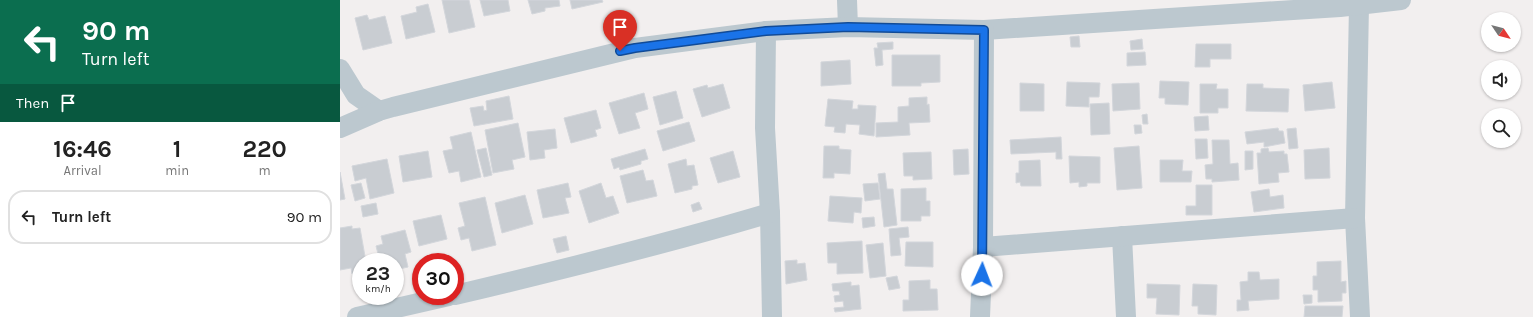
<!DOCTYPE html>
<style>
:root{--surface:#fff;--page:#f6f6f6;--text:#222;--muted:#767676;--line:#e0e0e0}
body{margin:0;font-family:Karla,sans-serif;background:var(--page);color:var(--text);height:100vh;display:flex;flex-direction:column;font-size:15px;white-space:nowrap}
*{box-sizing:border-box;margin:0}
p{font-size:13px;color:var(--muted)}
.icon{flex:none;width:22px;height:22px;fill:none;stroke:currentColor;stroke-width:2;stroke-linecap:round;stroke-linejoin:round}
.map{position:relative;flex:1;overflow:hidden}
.sheet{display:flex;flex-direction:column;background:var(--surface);width:340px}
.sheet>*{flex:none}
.banner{background:#0b6e4f;color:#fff;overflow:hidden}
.needle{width:26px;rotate:125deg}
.tools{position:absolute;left:1141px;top:12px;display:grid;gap:8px}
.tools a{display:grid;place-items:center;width:40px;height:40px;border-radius:50%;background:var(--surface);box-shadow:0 1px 3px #0004;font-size:20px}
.speed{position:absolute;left:12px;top:253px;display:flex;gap:8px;font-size:20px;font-weight:700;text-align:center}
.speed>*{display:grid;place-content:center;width:52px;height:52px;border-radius:50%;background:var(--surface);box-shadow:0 1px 3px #0004;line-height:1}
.speed small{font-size:10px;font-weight:400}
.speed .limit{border:6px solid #d22;background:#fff;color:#111}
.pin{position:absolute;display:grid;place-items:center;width:34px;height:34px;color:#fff;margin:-41px -17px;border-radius:50% 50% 50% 0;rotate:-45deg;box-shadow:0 0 4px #0007}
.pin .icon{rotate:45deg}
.me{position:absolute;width:44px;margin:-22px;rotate:2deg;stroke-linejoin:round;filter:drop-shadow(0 0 3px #0008)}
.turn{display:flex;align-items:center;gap:14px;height:84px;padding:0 16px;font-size:18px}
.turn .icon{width:52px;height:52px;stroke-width:2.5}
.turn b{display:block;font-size:28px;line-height:34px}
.then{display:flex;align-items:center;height:38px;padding:0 16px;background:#0003;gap:8px;font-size:15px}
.eta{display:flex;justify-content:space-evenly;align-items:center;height:68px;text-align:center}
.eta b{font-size:24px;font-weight:700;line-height:28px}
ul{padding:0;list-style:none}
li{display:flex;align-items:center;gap:12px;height:54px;margin:0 8px 6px;padding:0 8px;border:2px solid var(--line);border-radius:16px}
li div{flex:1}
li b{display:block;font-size:15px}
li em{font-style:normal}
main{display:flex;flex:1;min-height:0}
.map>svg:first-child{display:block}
.building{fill:#c9cdd2;stroke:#d3d6db}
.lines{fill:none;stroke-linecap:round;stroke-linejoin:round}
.minor{stroke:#bcc8cf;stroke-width:20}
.route-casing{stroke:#114b97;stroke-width:10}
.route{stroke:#1a73e8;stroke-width:7}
</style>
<main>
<section class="sheet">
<div class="banner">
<div class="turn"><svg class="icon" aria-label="left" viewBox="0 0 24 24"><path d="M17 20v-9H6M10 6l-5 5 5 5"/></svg><div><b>90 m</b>Turn left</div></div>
<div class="then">Then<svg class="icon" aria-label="arrive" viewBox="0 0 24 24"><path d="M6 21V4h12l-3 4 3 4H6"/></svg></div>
</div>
<div class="eta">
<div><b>16:46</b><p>Arrival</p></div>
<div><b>1</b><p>min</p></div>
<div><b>220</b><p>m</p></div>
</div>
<ul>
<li><svg class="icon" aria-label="left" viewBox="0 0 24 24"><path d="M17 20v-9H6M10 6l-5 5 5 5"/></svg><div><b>Turn left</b></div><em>90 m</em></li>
</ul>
</section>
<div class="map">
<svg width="1193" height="317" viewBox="0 0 1193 317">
<rect width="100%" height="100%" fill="#f2efef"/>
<g class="building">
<path d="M102,0H129L135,27L109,33Z"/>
<path d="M140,0H168L170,11L144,16Z"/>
<path d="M188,0H219L220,6L205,8V11L192,14Z"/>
<path d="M230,0H262L263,2L232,9Z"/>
<path d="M88,4L95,32L66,39L61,16L77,12L76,7Z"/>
<path d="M27,15L29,20L45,16L52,43L23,50L15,18Z"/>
<path d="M739,36L740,47H731L730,37Z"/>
<path d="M802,39L803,49L791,50L790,41Z"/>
<path d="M553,42V49L542,50L543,65L536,66L534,48H538L537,43Z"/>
<path d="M856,44H891V59H870V67H855Z"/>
<path d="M805,52L806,65L787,66V53Z"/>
<path d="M552,55H600V82L581,83V86H552Z"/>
<path d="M510,60L511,84L481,86V62Z"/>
<path d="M820,81L849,82L848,105L825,104V98H819Z"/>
<path d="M727,82L760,83L759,97H749V107L726,106Z"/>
<path d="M992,82L995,108L965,111L963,85Z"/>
<path d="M680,83L704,84V111H680Z"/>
<path d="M799,83L800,109L773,111L772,84Z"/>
<path d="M383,84L390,108L362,117L353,89L367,85L368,88Z"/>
<path d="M860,84H877L876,89H888V108H878V113H860Z"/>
<path d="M907,84H923V88L949,89L948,112L906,111Z"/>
<path d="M336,91L343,118L320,125L313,97Z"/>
<path d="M304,93L308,109L295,113L300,128L279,134L269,103Z"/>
<path d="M169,96L173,119L134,126L130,108L143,106L144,111L147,110L146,101Z"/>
<path d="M587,97V105L589,104L590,122L569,123L570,135L536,137V123L558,122V107L569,106V98Z"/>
<path d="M488,99L513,101L512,109H518V105L536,106L534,136L519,134L520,125L506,124L505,133L494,132L495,127L485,126Z"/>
<path d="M769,103L770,134L751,135L750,104Z"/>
<path d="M256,110L261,128L255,130L257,136L231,143L224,118Z"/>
<path d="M807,114L808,124H803L802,115Z"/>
<path d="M868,116L869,130L855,131L854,117Z"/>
<path d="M349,122L355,141L323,151L317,131Z"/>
<path d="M178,123L185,157L172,160L174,169L153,173L145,130Z"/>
<path d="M794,125H801L802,133L795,134Z"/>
<path d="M938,128L939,131H943L945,143L924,147V142L907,144L905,132Z"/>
<path d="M956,128L958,148L949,149L947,129Z"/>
<path d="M215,129L217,148L204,150L205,158L190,160L187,132Z"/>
<path d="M131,132L141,177L121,182L119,171L109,173L103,151L113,149L110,137Z"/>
<path d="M721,137L722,159H716V152L671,154L670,140Z"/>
<path d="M855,139H867L868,158L856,159Z"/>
<path d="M872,140H889L890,164L898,163L899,180L872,182V179H866L865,165L873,164Z"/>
<path d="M484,146H499V149L511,150L510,174L494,173V178H483Z"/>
<path d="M799,146L802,188L777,190L774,148Z"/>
<path d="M146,148L152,175L144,177L137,150Z"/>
<path d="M928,148L929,152L944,151V154H947L949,172L938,173L939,182L919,184L917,153H921V149Z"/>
<path d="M989,148L990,178L965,179L964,150Z"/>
<path d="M305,149L308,159L301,161V164L280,170L279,167L274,169L271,159Z"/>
<path d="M628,149L629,174L614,175L613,150Z"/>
<path d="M88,151L92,177L63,182L59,156Z"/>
<path d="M393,151L400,177L378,183L370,158Z"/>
<path d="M905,151H913V169L905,170Z"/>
<path d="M591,152L592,179L573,180V176H564L563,153Z"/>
<path d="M729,156L760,157V183H747V186L739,187V182L730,183Z"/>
<path d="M47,159L54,193L30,199L26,178L15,181L12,166Z"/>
<path d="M346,159L347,166L354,165L358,185L352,186V189L335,193L328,164Z"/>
<path d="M700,160L701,186H681L680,182L676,183V173H679V161Z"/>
<path d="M820,160H843L842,171H852L851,182H820Z"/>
<path d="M303,170L306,181L313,180L317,196L287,203L280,176Z"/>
<path d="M0,172L5,199L0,200Z"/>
<path d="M545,173L547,189H553L557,225L544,227L538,174Z"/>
<path d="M21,183L25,198L15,201L11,185Z"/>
<path d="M228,183L231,197L225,198L229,213L203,218L197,190Z"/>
<path d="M261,183L266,198L273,196L279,213L249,223L239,191Z"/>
<path d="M538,183L540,199L525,201L523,184Z"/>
<path d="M856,185H872V215H846V206H856Z"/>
<path d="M586,188V201H590V216H581V221H561V189Z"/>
<path d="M929,189L930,197L943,195L944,208L914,212L911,192Z"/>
<path d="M185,195L193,224L162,233L155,203Z"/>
<path d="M490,196L522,198L521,213L514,212L513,223L488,221Z"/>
<path d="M145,197L156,245L132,251L129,238L121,240L118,228L125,226L119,203Z"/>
<path d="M359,202L362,209L353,212L351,205Z"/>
<path d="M36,203L38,214L23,217L21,206Z"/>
<path d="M101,215L107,239L79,246L73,221Z"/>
<path d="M534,217L535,226L523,228L522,218Z"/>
<path d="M12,226V229L20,228L26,262H21V272L12,274L11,268L0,270V228Z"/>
<path d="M568,227L569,237L559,238L561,255L551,256L549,229Z"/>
<path d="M65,230L71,252L65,254L68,267L55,270V262H47L46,257L39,258L36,246L43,244L41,236Z"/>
<path d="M226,236L229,250L217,253L213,239Z"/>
<path d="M522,241L523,273L497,274V263H488L487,243Z"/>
<path d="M566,242H593V267L565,266Z"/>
<path d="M543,243L546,276L530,278L526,245Z"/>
<path d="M457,260V264L465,263L467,280L446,284L445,261Z"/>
<path d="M1001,261V282L1006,281V293H1002V301L978,302V290H973V276H977V262Z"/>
<path d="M908,272H919L920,280L939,279V299L908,301L909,310L897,311V300H901L900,282L908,281Z"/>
<path d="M557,276L560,288L549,290L546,278Z"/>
<path d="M590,280V289H597L598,310L563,311V300H569V281Z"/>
<path d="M511,282V286L519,285L521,309L495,312L494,308L504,307L503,301L495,302L494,296L500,295L499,291H493L492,284Z"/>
<path d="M807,284L840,285L839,315L816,314L817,298H807Z"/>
<path d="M853,284L877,285L876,315L858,314V306H852Z"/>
<path d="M963,295H972V303L964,304Z"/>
<path d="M965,306H1003L1002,317H964Z"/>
</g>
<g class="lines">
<g class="minor">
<path d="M507,0L508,27"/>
<path d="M1019,5L1015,218L1020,317"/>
<path d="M426,31L425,128L430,213L432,317"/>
<path d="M0,69L16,95L39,111"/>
<path d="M0,128L39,111L53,107L295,48L426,31L508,27L644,30L1000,7L1061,0"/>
<path d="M782,236L786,317"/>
<path d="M643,247L1015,218"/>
<path d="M115,295C221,270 326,244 430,213"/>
<path d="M17,317L109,296"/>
<path d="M640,317L643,247L644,30"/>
</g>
</g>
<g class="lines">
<defs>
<path id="route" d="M280,51L295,48L426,31L508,27L644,30L642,275"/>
</defs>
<use href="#route" class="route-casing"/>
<use href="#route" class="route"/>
</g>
</svg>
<div class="tools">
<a><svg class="needle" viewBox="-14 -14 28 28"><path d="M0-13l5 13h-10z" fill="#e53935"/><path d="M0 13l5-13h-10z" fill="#767676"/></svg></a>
<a><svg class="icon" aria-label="sound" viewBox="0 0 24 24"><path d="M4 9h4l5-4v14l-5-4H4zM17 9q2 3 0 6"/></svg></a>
<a><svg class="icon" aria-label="search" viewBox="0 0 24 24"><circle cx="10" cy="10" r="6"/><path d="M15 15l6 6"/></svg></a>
</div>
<div class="speed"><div>23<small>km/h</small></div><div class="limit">30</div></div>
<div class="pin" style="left:280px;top:51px;background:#d93025"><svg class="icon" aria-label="arrive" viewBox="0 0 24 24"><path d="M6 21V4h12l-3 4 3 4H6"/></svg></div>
<svg class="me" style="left:642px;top:275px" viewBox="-20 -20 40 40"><circle r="19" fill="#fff"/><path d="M0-13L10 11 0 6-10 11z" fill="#1a73e8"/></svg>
</div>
</main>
